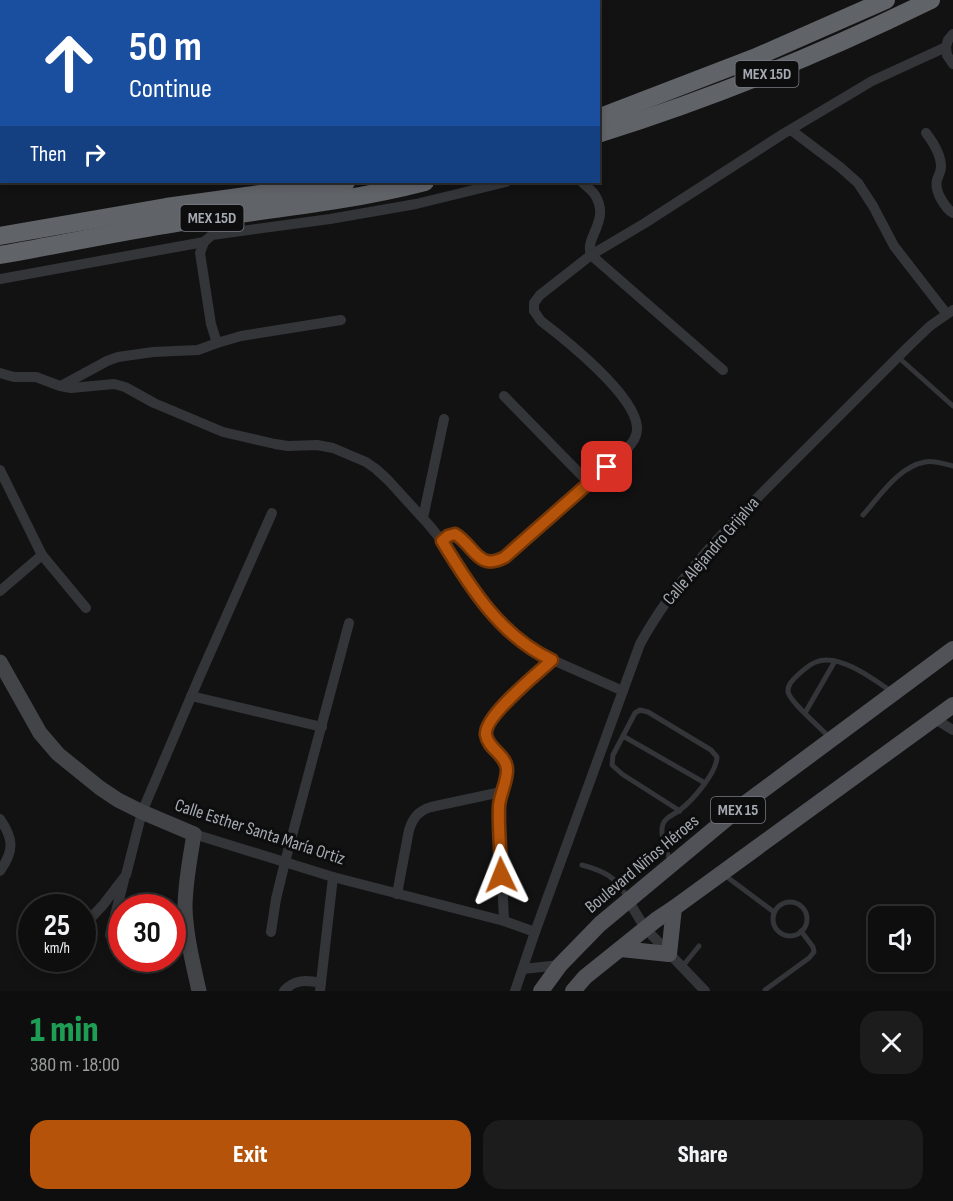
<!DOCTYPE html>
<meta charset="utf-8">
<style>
:root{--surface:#0e0e0e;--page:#1c1c1c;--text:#f1f3f6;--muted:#9b9c9e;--line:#2e2e2e;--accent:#b45309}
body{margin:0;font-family:"Sofia Sans Condensed",sans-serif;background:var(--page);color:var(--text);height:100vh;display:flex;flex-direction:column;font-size:22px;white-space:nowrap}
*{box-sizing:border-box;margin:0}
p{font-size:20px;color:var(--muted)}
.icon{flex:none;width:33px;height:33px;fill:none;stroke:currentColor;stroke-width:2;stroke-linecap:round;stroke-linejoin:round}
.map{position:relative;height:991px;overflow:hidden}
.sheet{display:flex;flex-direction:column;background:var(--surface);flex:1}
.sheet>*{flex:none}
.top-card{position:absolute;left:0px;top:0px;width:600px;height:183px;box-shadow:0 3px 9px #0003,0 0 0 2px var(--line);background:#1a4fa0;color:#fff;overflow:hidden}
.buttons{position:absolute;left:868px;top:906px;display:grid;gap:12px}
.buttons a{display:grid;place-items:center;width:66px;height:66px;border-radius:12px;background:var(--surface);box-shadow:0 3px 9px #0003,0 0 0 2px var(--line);font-size:30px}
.speed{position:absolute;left:18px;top:894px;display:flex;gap:12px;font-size:30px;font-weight:700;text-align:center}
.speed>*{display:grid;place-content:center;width:78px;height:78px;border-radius:50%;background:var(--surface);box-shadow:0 3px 9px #0003,0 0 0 2px var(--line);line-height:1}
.speed small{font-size:15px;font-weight:400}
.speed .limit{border:9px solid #d22;background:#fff;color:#111}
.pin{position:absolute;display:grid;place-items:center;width:51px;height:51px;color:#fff;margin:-26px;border-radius:12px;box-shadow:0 3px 9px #0006}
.me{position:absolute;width:66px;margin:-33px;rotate:358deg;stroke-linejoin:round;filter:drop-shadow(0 0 4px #0008)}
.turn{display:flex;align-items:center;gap:21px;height:126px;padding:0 30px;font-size:27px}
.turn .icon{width:78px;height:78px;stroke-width:2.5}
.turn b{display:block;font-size:42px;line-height:51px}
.then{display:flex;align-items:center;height:57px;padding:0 30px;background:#0003;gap:12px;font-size:22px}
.round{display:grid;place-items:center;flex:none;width:63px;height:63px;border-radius:18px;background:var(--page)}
.overview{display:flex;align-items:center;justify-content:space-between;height:102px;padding:0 30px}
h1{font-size:36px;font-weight:800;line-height:45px;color:#1e9e55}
.cta{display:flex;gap:12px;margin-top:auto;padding:12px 30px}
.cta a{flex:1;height:69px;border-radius:18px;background:var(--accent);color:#fff;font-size:24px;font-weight:800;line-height:69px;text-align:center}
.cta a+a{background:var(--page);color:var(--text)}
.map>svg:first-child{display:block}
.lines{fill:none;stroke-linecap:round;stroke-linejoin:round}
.lane{stroke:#343538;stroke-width:5}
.street{stroke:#343538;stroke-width:10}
.secondary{stroke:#424448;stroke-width:15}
.primary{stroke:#505257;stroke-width:16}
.highway{stroke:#606368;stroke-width:18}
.route-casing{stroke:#753606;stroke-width:15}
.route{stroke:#b45309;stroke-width:10}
.labels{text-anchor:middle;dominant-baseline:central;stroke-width:6;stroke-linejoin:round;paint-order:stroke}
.shield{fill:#0d0d0e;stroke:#777b81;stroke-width:1.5}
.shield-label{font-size:16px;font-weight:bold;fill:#a5aab2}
.street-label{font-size:18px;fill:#a5aab2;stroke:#0d0d0e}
</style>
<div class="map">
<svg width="953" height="991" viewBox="0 0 953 991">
<rect width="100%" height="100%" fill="#121213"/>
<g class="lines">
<g class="lane">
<path d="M898,357L953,406"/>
<path d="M863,515C880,496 898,467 925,462C934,460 944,464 953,466"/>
<path d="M805,713L835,661"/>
<path d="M623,736L705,783"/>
<path d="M829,737C820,727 790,702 788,692C787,684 795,678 800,673C805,669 810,664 816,662C838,652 875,680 892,692"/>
<path d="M670,861C667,850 659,835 663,824C666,816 674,815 680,810C693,800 717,772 717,757L711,750L648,712L640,710L635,713L613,755L612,765L622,774L680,811"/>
<path d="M582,865C604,871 617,877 627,898"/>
<path d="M723,874L774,912"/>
<circle cx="790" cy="919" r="17"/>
<path d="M682,967L699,946"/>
<path d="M765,990L809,958L814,952L813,947L801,931"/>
</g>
<g class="street">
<path d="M946,47L947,55L953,64"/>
<path d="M791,130L840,167L858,183L873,206L894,246L946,313"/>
<path d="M926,133C933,142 941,155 941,167C941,172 938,176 937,180C934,191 945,208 953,213"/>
<path d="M582,182C586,186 592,190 595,195C611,221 584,237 591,255L723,370"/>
<path d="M0,279L204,242"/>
<path d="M341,320L241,336L217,343L211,324L200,253L204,242L212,235L330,219L416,204L506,182"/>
<path d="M0,373L14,377H36L60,386L71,388L114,384L125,387L154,403L223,432L275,444L288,446L317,445L333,448L366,462L376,469L388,480L429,525L442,541L457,566L481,600L514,637L539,654L623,691"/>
<path d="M61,386L107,361L118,357L153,352L198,350L217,343"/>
<path d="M504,396L589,483"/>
<path d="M0,470L42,555L0,591"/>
<path d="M423,518L444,419"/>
<path d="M442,541L448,536L455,534C474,545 478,572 505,557L625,452C631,444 638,437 637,427C635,395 566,340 541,321L534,311V303L540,295L591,255L645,223L783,134L872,81L946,47L948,40L953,34"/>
<path d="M42,555L86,608"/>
<path d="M191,696L322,727"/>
<path d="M935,719L953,730"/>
<path d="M0,819C14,839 14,851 0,871"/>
<path d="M194,834L333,877L504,921L535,932"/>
<path d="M397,894L409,830C413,818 418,811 431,807L501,792"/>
<path d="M628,900L645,928L705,991"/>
<path d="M504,921L499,806C500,801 500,797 501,792C503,783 509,774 507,765C503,753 488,747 486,735C483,717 538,673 552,660"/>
<path d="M87,922L103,905L126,875L142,812L199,678L272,513"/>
<path d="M271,932L276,899L285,862L349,623"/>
<path d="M110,935L124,880"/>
<path d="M523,969L560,965"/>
<path d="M284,991C294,979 307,980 321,983"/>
<path d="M320,991L333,877"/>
<path d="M515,991L535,932L640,644C676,578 730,525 783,472C825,430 867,388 909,346L930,326L953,310"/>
</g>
<path class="secondary" d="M0,662L40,733L58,754L100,788L118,800L142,812L194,834C190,859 185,883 185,908C186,936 193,964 199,991"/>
<g class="primary">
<path d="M621,949L669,954L674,908"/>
<path d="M541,991L560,965L600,924L743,805L953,649"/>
<path d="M573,991L585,977L656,920L674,908L953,705"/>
</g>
<g class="highway">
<path d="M598,118L754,58L886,0"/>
<path d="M598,134C713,98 823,53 931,0"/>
<path d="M0,236L166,207L346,182"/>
<path d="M0,255C59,245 117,232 176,223C259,210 344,203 425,182"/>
</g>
</g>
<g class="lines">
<defs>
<path id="route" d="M501,875C501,852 498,829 499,806C500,794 507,782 507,770C507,755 488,749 486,735C483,717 538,673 552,660C501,637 470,587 442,541L448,536L455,534C474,545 478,572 505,557L607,467"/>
</defs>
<use href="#route" class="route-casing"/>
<use href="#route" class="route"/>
</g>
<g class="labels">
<g class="shield">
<rect x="735.5" y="61" width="63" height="26" rx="4.5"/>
<rect x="180.5" y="205" width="63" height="26" rx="4.5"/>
<rect x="711" y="797" width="54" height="26" rx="4.5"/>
</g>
<g class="shield-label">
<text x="767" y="74">MEX 15D</text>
<text x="212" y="218">MEX 15D</text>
<text x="738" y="810">MEX 15</text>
</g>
<g class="street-label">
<text transform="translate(711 551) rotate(-49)">Calle Alejandro Grijalva</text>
<text transform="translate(260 832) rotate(18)">Calle Esther Santa María Ortiz</text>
<text transform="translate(642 864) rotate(-40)">Boulevard Niños Héroes</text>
</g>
</g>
</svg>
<div class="buttons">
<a><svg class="icon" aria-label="sound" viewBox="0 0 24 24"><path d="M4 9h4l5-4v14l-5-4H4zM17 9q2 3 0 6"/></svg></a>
</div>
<div class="speed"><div>25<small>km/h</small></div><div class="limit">30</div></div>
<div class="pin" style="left:607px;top:467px;background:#d93025"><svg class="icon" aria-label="arrive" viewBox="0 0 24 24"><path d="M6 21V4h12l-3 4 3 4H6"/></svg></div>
<svg class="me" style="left:501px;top:875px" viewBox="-20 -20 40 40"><path d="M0-17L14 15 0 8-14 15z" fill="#b45309" stroke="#fff" stroke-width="4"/></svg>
<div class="top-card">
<div class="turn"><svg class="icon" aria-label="ahead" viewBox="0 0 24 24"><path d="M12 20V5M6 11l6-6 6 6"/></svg><div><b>50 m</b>Continue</div></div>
<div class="then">Then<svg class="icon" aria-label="right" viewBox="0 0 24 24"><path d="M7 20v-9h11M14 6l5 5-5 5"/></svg></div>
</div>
</div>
<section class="sheet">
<div class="overview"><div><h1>1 min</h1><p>380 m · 18:00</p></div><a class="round"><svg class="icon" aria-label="close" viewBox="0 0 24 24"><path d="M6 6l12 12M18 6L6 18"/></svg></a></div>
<div class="cta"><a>Exit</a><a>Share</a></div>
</section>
